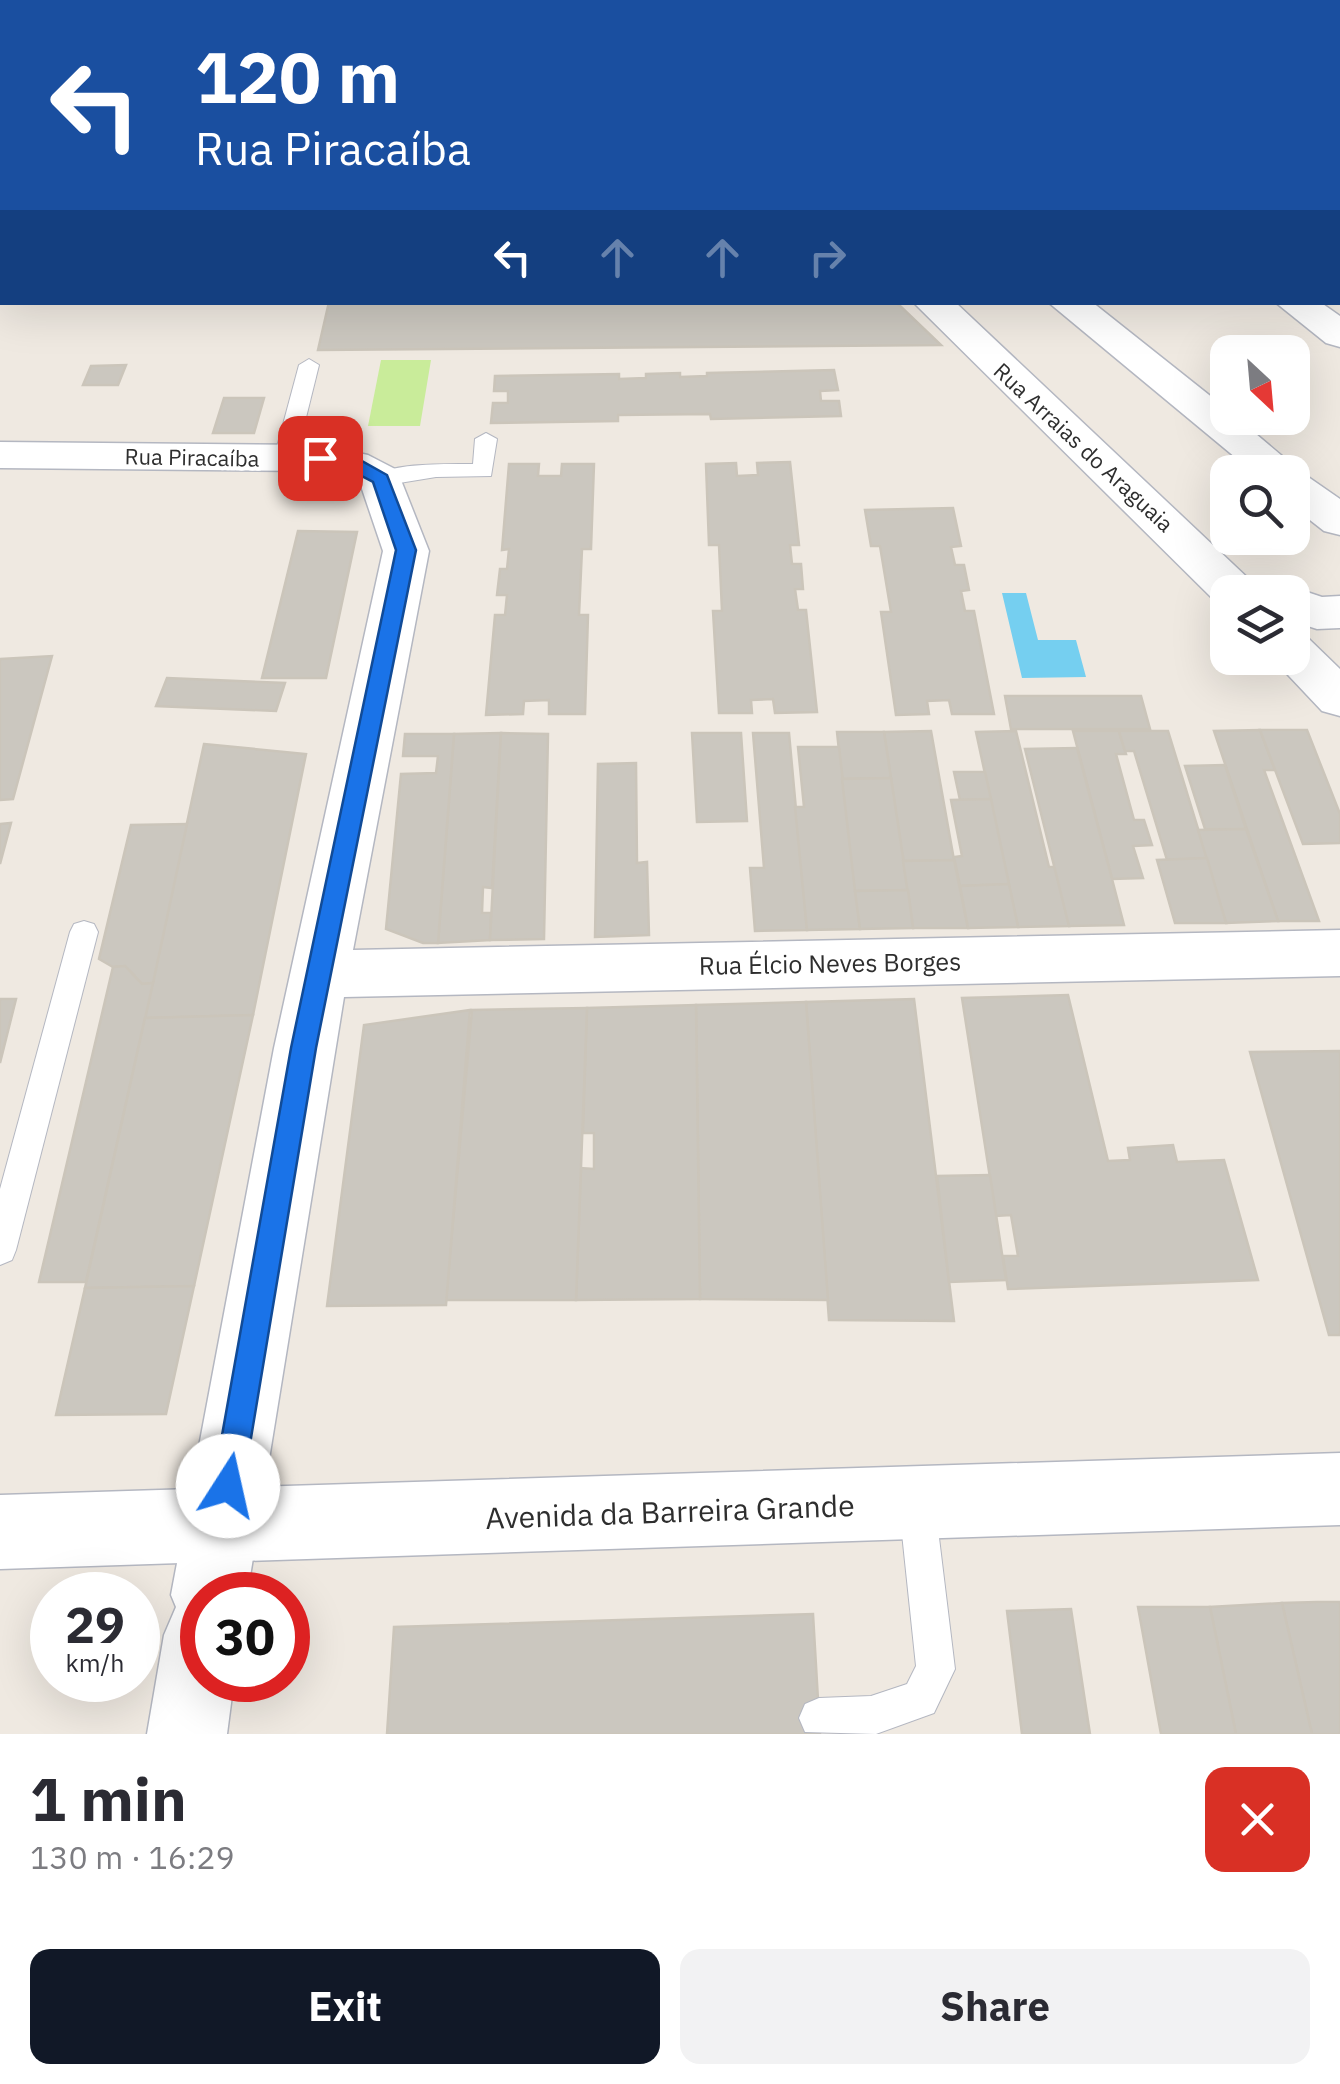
<!DOCTYPE html>
<meta charset="utf-8">
<style>
:root{--surface:#fff;--page:#f2f2f3;--text:#2b2b33;--muted:#7c7c81;--accent:#111827}
body{margin:0;font-family:"IBM Plex Sans",sans-serif;background:var(--page);color:var(--text);height:100vh;display:flex;flex-direction:column;font-size:38px;white-space:nowrap}
*{box-sizing:border-box;margin:0}
p{font-size:32px;color:var(--muted)}
.icon{flex:none;width:55px;height:55px;fill:none;stroke:currentColor;stroke-width:2;stroke-linecap:round;stroke-linejoin:round}
.map{position:relative;height:1734px;overflow:hidden}
.sheet{display:flex;flex-direction:column;background:var(--surface);flex:1}
.sheet>*{flex:none}
.guide{position:absolute;left:0px;top:0px;width:1340px;height:305px;box-shadow:0 10px 40px #0002;background:#1a4fa0;color:#fff;overflow:hidden}
.needle{width:65px;rotate:154deg}
.buttons{position:absolute;left:1210px;top:335px;display:grid;gap:20px}
.buttons a{display:grid;place-items:center;width:100px;height:100px;border-radius:20px;background:var(--surface);box-shadow:0 10px 40px #0002;font-size:50px}
.speed{position:absolute;left:30px;top:1572px;display:flex;gap:20px;font-size:50px;font-weight:700;text-align:center}
.speed>*{display:grid;place-content:center;width:130px;height:130px;border-radius:50%;background:var(--surface);box-shadow:0 10px 40px #0002;line-height:1}
.speed small{font-size:25px;font-weight:400}
.speed .limit{border:15px solid #d22;background:#fff;color:#111}
.pin{position:absolute;display:grid;place-items:center;width:85px;height:85px;color:#fff;margin:-42px;border-radius:20px;box-shadow:0 5px 15px #0006}
.me{position:absolute;width:110px;margin:-55px;rotate:10deg;stroke-linejoin:round;filter:drop-shadow(0 0 8px #0008)}
.turn{display:flex;align-items:center;gap:35px;height:210px;padding:0 30px;font-size:45px}
.turn .icon{width:130px;height:130px;stroke-width:2.5}
.turn b{display:block;font-size:70px;line-height:85px}
.lanes{display:flex;align-items:center;height:95px;padding:0 30px;background:#0003;justify-content:center;gap:50px;direction:ltr}
.lanes .off{opacity:.35}
.round{display:grid;place-items:center;flex:none;width:105px;height:105px;border-radius:20px;background:var(--page)}
.head{display:flex;align-items:center;justify-content:space-between;height:170px;padding:0 30px}
h1{font-size:60px;font-weight:700;line-height:75px}
.cta{display:flex;gap:20px;margin-top:auto;padding:20px 30px}
.cta a{flex:1;height:115px;border-radius:20px;background:var(--accent);color:#fff;font-size:40px;font-weight:700;line-height:115px;text-align:center}
.cta a+a{background:var(--page);color:var(--text)}
.map>svg:first-child{display:block}
.pitch{fill:#c9ec9a}
.water{fill:#75cff0}
.building{fill:#cbc7bf;stroke:#cbc5ba;stroke-width:2.5}
.lines{fill:none;stroke-linecap:round;stroke-linejoin:round}
.lane-casing{stroke:#b4b7c1;stroke-width:2}
.street-casing{stroke:#b4b7c1;stroke-width:3}
.secondary-casing{stroke:#b4b7c1;stroke-width:3}
.lane{fill:#fff;fill-rule:evenodd}
.street{fill:#fff;fill-rule:evenodd}
.secondary{fill:#fff;fill-rule:evenodd}
.route{fill:#1a73e8;stroke:#114b97;stroke-width:2.5}
.labels{text-anchor:middle;dominant-baseline:central;stroke-width:8;stroke-linejoin:round;paint-order:stroke}
.far-street-label{font-size:22px;fill:#2e2e2e;stroke:#fff}
.street-label{font-size:25px;fill:#2e2e2e;stroke:#fff}
.near-street-label{font-size:30px;fill:#2e2e2e;stroke:#fff}
</style>
<div class="map">
<svg width="1340" height="1734" viewBox="0 0 1340 1734">
<rect width="100%" height="100%" fill="#efe9e1"/>
<path class="pitch" d="M381,360H431L420,426H368Z"/>
<path class="water" d="M1002,593H1026L1038,640H1076L1086,677L1022,678Z"/>
<g class="building">
<path d="M329,302H896L941,345L318,350Z"/>
<path d="M126,365L118,385H83L91,366Z"/>
<path d="M834,370L838,390L820,391L821,401H839L841,416L711,419L710,414L618,415V421L491,423L493,403H508V391H494L495,376L619,374V379L646,378V374L680,373V377L707,376V373Z"/>
<path d="M224,398H264L254,433H213Z"/>
<path d="M790,462L799,545H790L792,564H801L803,589H795L798,610H806L817,712L775,713L773,699L751,700L752,713H719L713,611H722L719,545H709L706,464L736,463L737,476L758,475L757,463Z"/>
<path d="M509,464H539L538,476H561L562,464H594L591,549H582L579,615H588L585,714H549V700L524,701L523,714L486,715L495,615H505L507,595H497L500,569H507L509,549L502,550Z"/>
<path d="M953,508L961,546L951,547L955,565H964L969,590L961,591L965,611H974L994,714H952L949,700L927,701L929,714L896,715L881,612H891L880,546H871L865,510Z"/>
<path d="M298,531L357,532L326,678H262Z"/>
<path d="M52,656L13,799L0,800V659Z"/>
<path d="M167,678L285,683L276,711L156,706Z"/>
<path d="M1005,696H1141L1150,729H1011Z"/>
<path d="M1260,730L1275,770H1264L1319,921H1278L1214,731Z"/>
<path d="M1260,730H1307L1340,814V843L1303,844Z"/>
<path d="M931,731L954,860L903,861L884,732Z"/>
<path d="M1016,731L1049,867H1055L1069,926L1018,927L976,732Z"/>
<path d="M1073,731H1119L1126,754H1116L1134,820H1144L1152,845L1133,846L1143,878L1112,879Z"/>
<path d="M1119,731H1168L1207,858L1167,860L1134,751H1125Z"/>
<path d="M837,732H884L891,778L842,779Z"/>
<path d="M501,733L492,888L483,887L482,913H491L490,940L438,943L454,734Z"/>
<path d="M501,733L548,734L544,939L490,940Z"/>
<path d="M692,733H741L747,821L697,822Z"/>
<path d="M753,733H789L807,930L755,931L750,868H764Z"/>
<path d="M405,734H454L438,943H423L386,929L401,774L436,773L438,756H403Z"/>
<path d="M204,744L306,754L253,1015L145,1018Z"/>
<path d="M798,747H839L860,929L807,930L795,807H804Z"/>
<path d="M1077,748L1112,879L1124,925L1069,926L1025,749Z"/>
<path d="M636,763L637,863L647,862L649,935L595,937L598,764Z"/>
<path d="M1225,765L1246,829H1205L1185,766Z"/>
<path d="M954,772H985L991,799L960,800Z"/>
<path d="M891,778L908,890L855,891L842,779Z"/>
<path d="M991,799L1009,884L960,886L954,857L962,856L951,800Z"/>
<path d="M11,823L0,864V824Z"/>
<path d="M187,824L153,983L142,984L125,966L113,967L99,959L131,825Z"/>
<path d="M1246,829L1278,921L1226,923L1198,830Z"/>
<path d="M1207,858L1226,923H1175L1157,860Z"/>
<path d="M954,860L968,928H913L903,861Z"/>
<path d="M1009,884L1018,927L968,928L960,886Z"/>
<path d="M908,890L913,928L860,929L855,891Z"/>
<path d="M125,966L142,984L153,983L86,1282H39L113,967Z"/>
<path d="M1068,995L1108,1161L1130,1160L1128,1148L1173,1145L1177,1162L1224,1160L1258,1280L1008,1289L1003,1256H1018L1011,1215L996,1216L962,998Z"/>
<path d="M0,999H16L0,1063Z"/>
<path d="M914,999L954,1321L829,1320L806,1002Z"/>
<path d="M806,1002L828,1300L700,1299L696,1005Z"/>
<path d="M696,1005L700,1299L576,1300L581,1168L594,1169V1133H583L587,1008Z"/>
<path d="M587,1008L576,1300H446L472,1010Z"/>
<path d="M470,1010L446,1305L327,1306L364,1025Z"/>
<path d="M253,1015L194,1286L85,1288L145,1018Z"/>
<path d="M1340,1051V1335H1329L1250,1052Z"/>
<path d="M990,1175L1006,1280L949,1282L937,1176Z"/>
<path d="M194,1286L166,1414L56,1415L85,1288Z"/>
<path d="M1317,1602H1340V1734H1312L1282,1603Z"/>
<path d="M1282,1603L1312,1734H1236L1210,1607Z"/>
<path d="M1138,1607H1210L1236,1734H1161Z"/>
<path d="M1071,1609L1090,1734H1022L1007,1611Z"/>
<path d="M813,1614L820,1734H387L394,1627Z"/>
</g>
<g class="lines">
<defs>
<g id="lane">
<path d="M466,0H482L484,2H468Z"/>
<path d="M309,359L319,365L296,458L285,465L277,463L274,458L299,365Z"/>
<path d="M486,433L497,439L491,476L436,477L381,486L370,479C388,462 448,464 473,464L475,439Z"/>
<path d="M84,921L94,924L98,932L16,1250L12,1260L0,1265V1189L70,932L74,924Z"/>
<path d="M917,1487L930,1492L935,1505L955,1669L934,1713L876,1734L805,1732L799,1718L805,1704L819,1698L871,1696L907,1684L916,1666L899,1505L904,1492Z"/>
</g>
<g id="street">
<path d="M843,0H876L877,2H844Z"/>
<path d="M1244,0H1278L1279,2H1245Z"/>
<path d="M1338,34L1340,35V55L1338,54Z"/>
<path d="M1275,302H1320L1340,316V347L1326,343Z"/>
<path d="M0,442L320,445L368,455L397,470L429,551L353,950L1340,930V976L344,997L247,1595H202V1680H234L227,1734H147L164,1635L176,1607L171,1595L274,1048L383,551L361,486L340,475L320,471L0,468Z"/>
</g>
<g id="secondary">
<path d="M588,0H620L621,2H589Z"/>
<path d="M678,0H710L711,2H679Z"/>
<path d="M913,302H955L1251,581L1257,592H1228V606L1217,603Z"/>
<path d="M1048,302H1092L1228,410V418H1237L1301,472L1340,499V535L1324,531L1292,506V472H1253Z"/>
<path d="M1292,587L1322,597L1340,596V628L1317,629L1292,621V592H1275Z"/>
<path d="M1292,635L1309,639L1340,669V716L1322,711L1272,658H1292Z"/>
<path d="M1340,1453V1525L0,1569V1495Z"/>
</g>
</defs>
<use href="#lane" class="lane-casing"/>
<use href="#street" class="street-casing"/>
<use href="#secondary" class="secondary-casing"/>
<use href="#lane" class="lane"/>
<use href="#street" class="street"/>
<use href="#secondary" class="secondary"/>
</g>
<path class="route" d="M320,453L360,460L387,475L416,550L316,1048L243,1486L238,1497L228,1501L217,1497L213,1486L291,1048L396,550L373,482L348,469L314,462V454Z"/>
<g class="labels">
<g class="far-street-label">
<text transform="translate(1084 447) rotate(43)">Rua Arraias do Araguaia</text>
<text transform="translate(192 457) rotate(1)">Rua Piracaíba</text>
</g>
<g class="street-label">
<text transform="translate(830 963) rotate(-1)">Rua Élcio Neves Borges</text>
</g>
<g class="near-street-label">
<text transform="translate(670 1511) rotate(-2)">Avenida da Barreira Grande</text>
</g>
</g>
</svg>
<div class="buttons">
<a><svg class="needle" viewBox="-14 -14 28 28"><path d="M0-13l5 13h-10z" fill="#e53935"/><path d="M0 13l5-13h-10z" fill="#7c7c81"/></svg></a>
<a><svg class="icon" aria-label="search" viewBox="0 0 24 24"><circle cx="10" cy="10" r="6"/><path d="M15 15l6 6"/></svg></a>
<a><svg class="icon" aria-label="layers" viewBox="0 0 24 24"><path d="M12 4l9 5-9 5-9-5zM3 14l9 5 9-5"/></svg></a>
</div>
<div class="speed"><div>29<small>km/h</small></div><div class="limit">30</div></div>
<div class="pin" style="left:320px;top:458px;background:#d93025"><svg class="icon" aria-label="arrive" viewBox="0 0 24 24"><path d="M6 21V4h12l-3 4 3 4H6"/></svg></div>
<svg class="me" style="left:228px;top:1486px" viewBox="-20 -20 40 40"><circle r="19" fill="#fff"/><path d="M0-13L10 11 0 6-10 11z" fill="#1a73e8"/></svg>
<div class="guide">
<div class="turn"><svg class="icon" aria-label="left" viewBox="0 0 24 24"><path d="M17 20v-9H6M10 6l-5 5 5 5"/></svg><div><b>120 m</b>Rua Piracaíba</div></div>
<div class="lanes"><svg class="icon" aria-label="left" viewBox="0 0 24 24"><path d="M17 20v-9H6M10 6l-5 5 5 5"/></svg><svg class="icon off" aria-label="ahead" viewBox="0 0 24 24"><path d="M12 20V5M6 11l6-6 6 6"/></svg><svg class="icon off" aria-label="ahead" viewBox="0 0 24 24"><path d="M12 20V5M6 11l6-6 6 6"/></svg><svg class="icon off" aria-label="right" viewBox="0 0 24 24"><path d="M7 20v-9h11M14 6l5 5-5 5"/></svg></div>
</div>
</div>
<section class="sheet">
<div class="head"><div><h1>1 min</h1><p>130 m · 16:29</p></div><a class="round" style="background:#d93025;color:#fff"><svg class="icon" aria-label="close" viewBox="0 0 24 24"><path d="M6 6l12 12M18 6L6 18"/></svg></a></div>
<div class="cta"><a>Exit</a><a>Share</a></div>
</section>
